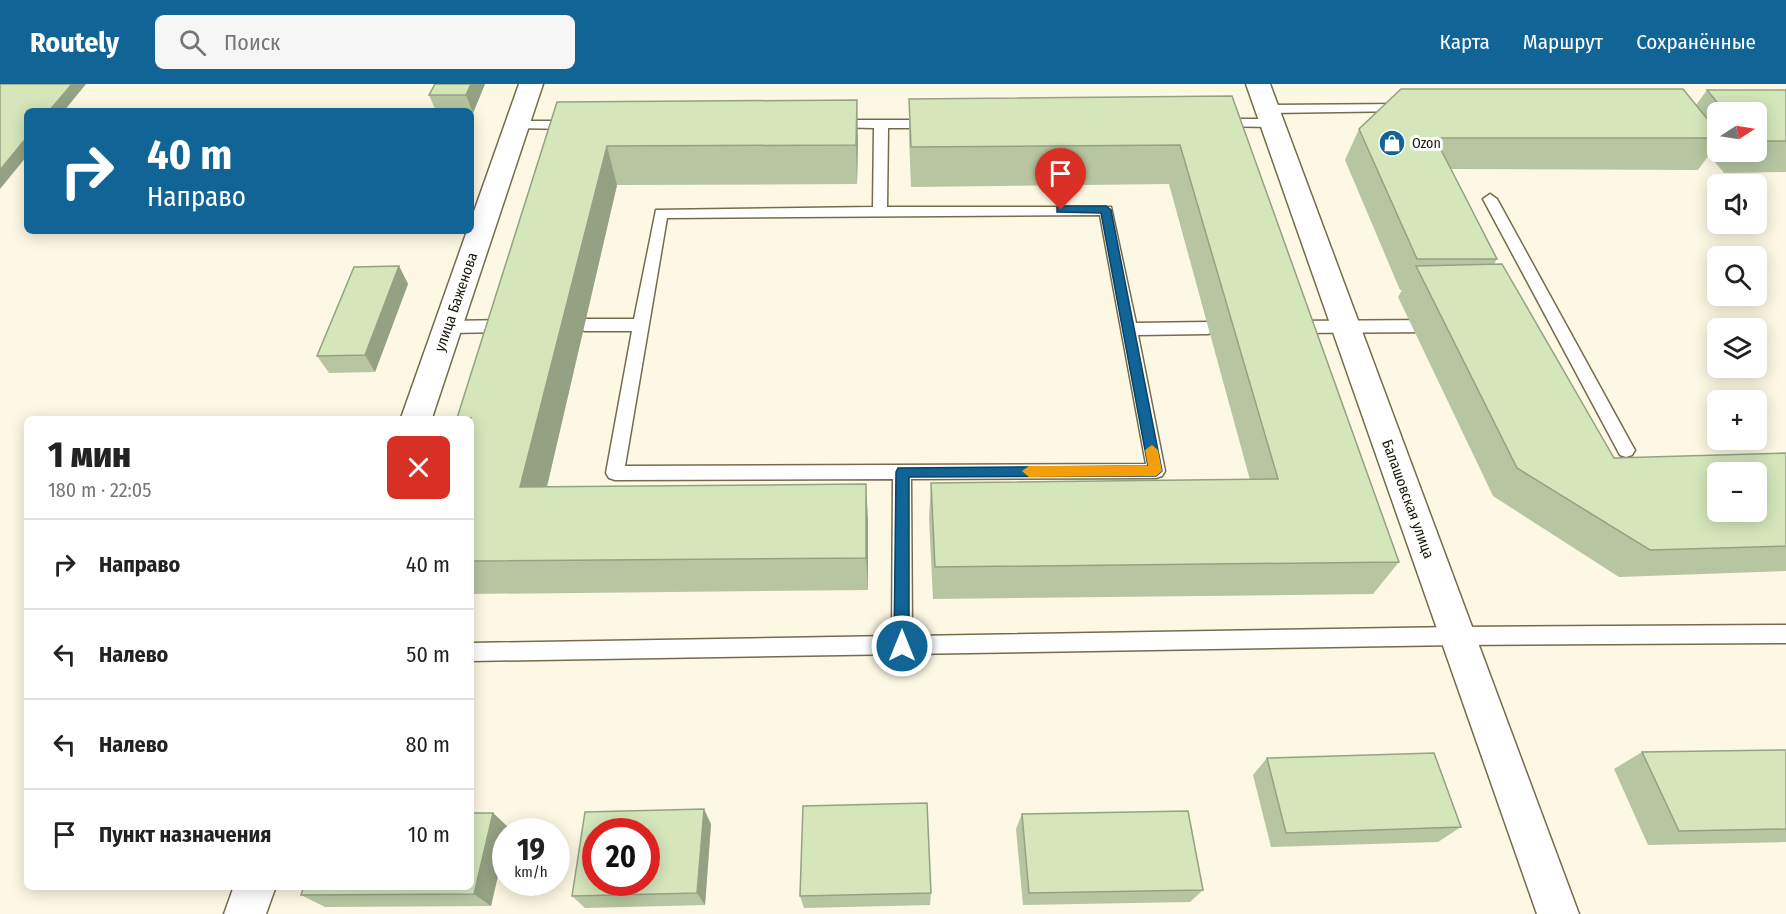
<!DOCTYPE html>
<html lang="ru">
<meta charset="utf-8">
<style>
:root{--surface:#fff;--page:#f6f6f6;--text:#222;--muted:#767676;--line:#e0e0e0;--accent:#116496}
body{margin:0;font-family:"Fira Sans Condensed",sans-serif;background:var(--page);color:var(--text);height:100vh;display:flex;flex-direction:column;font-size:22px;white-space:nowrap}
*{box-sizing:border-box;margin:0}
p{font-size:20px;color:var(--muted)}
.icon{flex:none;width:33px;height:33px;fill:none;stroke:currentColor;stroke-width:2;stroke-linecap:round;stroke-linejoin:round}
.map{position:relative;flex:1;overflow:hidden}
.drawer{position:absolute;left:24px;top:332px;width:450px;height:474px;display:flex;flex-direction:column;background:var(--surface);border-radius:9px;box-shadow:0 3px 15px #0003}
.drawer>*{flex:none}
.hud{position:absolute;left:24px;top:24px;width:450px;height:126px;border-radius:9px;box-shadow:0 3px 15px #0003;background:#116496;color:#fff;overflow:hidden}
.needle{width:39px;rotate:78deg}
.controls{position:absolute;left:1707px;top:18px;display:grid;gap:12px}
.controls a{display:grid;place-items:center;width:60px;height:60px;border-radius:9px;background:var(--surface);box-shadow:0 3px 15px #0003;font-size:30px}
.speed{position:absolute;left:492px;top:734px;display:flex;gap:12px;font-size:30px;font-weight:700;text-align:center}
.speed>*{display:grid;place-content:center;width:78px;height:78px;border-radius:50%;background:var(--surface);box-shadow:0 3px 15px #0003;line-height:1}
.speed small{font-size:15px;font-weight:400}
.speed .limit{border:9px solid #d22;background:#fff;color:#111}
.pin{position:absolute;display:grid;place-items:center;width:51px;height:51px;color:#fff;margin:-62px -26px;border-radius:50% 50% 50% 0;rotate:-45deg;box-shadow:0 0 6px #0007}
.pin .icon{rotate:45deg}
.me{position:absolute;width:66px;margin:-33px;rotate:0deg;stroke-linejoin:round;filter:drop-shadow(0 0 4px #0008)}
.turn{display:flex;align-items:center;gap:21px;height:126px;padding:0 24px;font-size:27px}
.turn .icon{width:78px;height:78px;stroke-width:2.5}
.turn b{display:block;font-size:42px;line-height:51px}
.round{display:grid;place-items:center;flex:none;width:63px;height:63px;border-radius:9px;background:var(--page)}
.summary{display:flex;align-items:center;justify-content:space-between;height:102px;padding:0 24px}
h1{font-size:36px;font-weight:800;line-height:45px}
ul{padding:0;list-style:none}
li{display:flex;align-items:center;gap:18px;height:90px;padding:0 24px;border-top:2px solid var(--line)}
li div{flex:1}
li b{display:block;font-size:22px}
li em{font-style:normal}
header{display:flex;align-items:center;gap:36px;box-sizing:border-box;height:84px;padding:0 30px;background:var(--accent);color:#fff}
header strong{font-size:28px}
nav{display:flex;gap:33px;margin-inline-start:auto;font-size:21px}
.search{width:420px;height:54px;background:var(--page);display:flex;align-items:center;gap:15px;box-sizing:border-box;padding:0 21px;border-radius:9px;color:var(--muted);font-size:22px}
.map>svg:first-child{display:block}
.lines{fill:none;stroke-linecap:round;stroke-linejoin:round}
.lane-casing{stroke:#746c4c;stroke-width:3}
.street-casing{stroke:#746c4c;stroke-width:3}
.secondary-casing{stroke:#746c4c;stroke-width:3}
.lane{fill:#fff;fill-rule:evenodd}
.street{fill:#fff;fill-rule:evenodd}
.secondary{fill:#fff;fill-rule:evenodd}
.wall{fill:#b7c6a1;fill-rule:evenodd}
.shaded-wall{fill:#95a183}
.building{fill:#d5e6bb;stroke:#95a183;stroke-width:1.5;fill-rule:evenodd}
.route{fill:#116496;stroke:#0b4162;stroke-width:1.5}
.slow{fill:#f59e0b}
.labels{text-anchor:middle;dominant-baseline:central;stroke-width:6;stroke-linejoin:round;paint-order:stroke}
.far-poi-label{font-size:14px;fill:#191609;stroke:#fff;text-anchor:start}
.street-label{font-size:15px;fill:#191609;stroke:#fff}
</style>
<header>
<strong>Routely</strong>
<div class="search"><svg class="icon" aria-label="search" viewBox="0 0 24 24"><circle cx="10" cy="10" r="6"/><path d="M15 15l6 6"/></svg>Поиск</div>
<nav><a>Карта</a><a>Маршрут</a><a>Сохранённые</a></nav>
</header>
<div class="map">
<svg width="1786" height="830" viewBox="0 0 1786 830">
<rect width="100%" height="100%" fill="#fdf8e3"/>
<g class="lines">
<defs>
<g id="lane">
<path d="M1403,20L1408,21L1410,24L1408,27L1267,29L1260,25L1267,21Z"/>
<path d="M1217,35H1272L1279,39L1272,43L1212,42L1210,39L1212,36Z"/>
<path d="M833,36H932L939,40L932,44H888L887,123H1111L1136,239L1208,238L1214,240L1216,244L1214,248L1208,250L1138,251L1165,387L1162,392L1156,394L911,395L912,552L1458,543L1786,541V559L1458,561L471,577V559L892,552L893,395L615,396L609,394L606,389L632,247H585L579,245L577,241L579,237L585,235H634L656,126L873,123L874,44L828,43L826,40ZM1100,131L1146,380L625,382L667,134Z"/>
<path d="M516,37H572L579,41L572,45L511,44L509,41Z"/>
<path d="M1490,110L1497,115L1632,361L1635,366L1632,371L1626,373L1620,371L1483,115Z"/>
<path d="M509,236L515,238L517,242L515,246L509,248L448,249L442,247L440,243L442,239L448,237Z"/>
<path d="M1435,236L1441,238L1443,242L1441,246L1435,248L1291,249L1285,247L1283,243L1285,239L1291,237Z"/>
</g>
<path id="street" d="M1246,0H1270L1579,830H1537Z"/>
<g id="secondary">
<path d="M519,0H543L432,334H401L467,147H471V136Z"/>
<path d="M234,802H276L266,830H224Z"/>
</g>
</defs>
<use href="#lane" class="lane-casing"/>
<use href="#street" class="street-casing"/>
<use href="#secondary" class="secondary-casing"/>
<use href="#lane" class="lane"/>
<use href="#street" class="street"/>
<use href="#secondary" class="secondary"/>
</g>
<g class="wall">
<path d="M485,0L473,29H471V27H436L429,11Z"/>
<path d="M1707,6H1786V88L1724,89L1709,71L1698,86L1451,85L1497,175L1494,180L1614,374L1786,369V487L1619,493L1493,412L1398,213L1402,206H1400L1345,76L1359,45L1696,21ZM1718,28H1756V68H1718Z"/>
<path d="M1232,12L1399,478L1373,510L933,515L929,434L931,399L1250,396L1169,100L911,103L909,54V15Z"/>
<path d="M557,18L858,56L857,100L617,101L547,402L868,435V506L471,510V334Z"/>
<path d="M399,182L408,200L375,288L329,289L317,272Z"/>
<path d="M1786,666V758L1648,761L1614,685L1642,668Z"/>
<path d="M1267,674L1461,743L1438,758L1271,763L1253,691Z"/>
<path d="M493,729L509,744L508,747H506L491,822L325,823L301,811Z"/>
<path d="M1022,730L1203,806L1190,818L1023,821L1016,745Z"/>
<path d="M711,740L705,821L585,824L572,812Z"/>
<path d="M931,809L930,821L804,824L800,812Z"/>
</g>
<g class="shaded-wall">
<path d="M72,0H86L64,27H49Z"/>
<path d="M471,0H485L473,29L466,11Z"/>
<path d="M857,16L858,56L857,100L856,61Z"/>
<path d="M27,53V72L0,105V86Z"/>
<path d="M607,62L617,101L539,437L520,403Z"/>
<path d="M399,182L408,200L375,288L365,271Z"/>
<path d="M866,400L868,435V506L866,474Z"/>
<path d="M704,725L711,740L705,821L697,809Z"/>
<path d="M493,729L509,744L508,747H506V758L491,822L474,810Z"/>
</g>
<g class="building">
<path d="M0,0H72L49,27H27V53L0,86Z"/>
<path d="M435,0H471L466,11H429Z"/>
<path d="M1401,5H1683L1718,48V54H1435L1497,175H1417L1359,45Z"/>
<path d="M1707,6H1786V57H1756V28H1725Z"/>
<path d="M1232,12L1399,478L935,483L931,399L1278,395L1180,61L911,63L909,15Z"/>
<path d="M857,16L856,61L607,62L520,403L866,400V474L471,477V334H457L557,18Z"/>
<path d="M1502,180L1614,374L1786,369V462L1650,466L1517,384L1416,182ZM1718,388H1756V428H1718Z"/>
<path d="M399,182L365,271L317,272L354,183Z"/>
<path d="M1786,666V745L1679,747L1642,668Z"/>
<path d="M1434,669L1461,743L1286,749L1267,674Z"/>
<path d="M927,719L931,809L800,812L803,722Z"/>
<path d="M704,725L697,809L572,812L585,728ZM596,747H646V798H596Z"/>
<path d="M1188,727L1203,806L1029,809L1022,730Z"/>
<path d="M471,729H493L474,810L301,811L304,802H471Z"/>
</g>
<path class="route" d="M1061,122H1106L1111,126L1162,387L1156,392L909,393V562L907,566L902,568L896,566L894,562L896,388L898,384L1148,382L1101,129L1057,128V123Z"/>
<path class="slow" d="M1152,361L1158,366L1162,387L1156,392L1029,393L1022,387L1029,382H1148L1145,366Z"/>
<defs>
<symbol id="shop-disc" viewBox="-11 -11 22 22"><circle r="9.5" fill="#116496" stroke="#fff"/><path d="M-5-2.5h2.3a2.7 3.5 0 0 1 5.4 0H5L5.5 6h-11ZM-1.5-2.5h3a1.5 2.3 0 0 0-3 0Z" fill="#fff"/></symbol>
</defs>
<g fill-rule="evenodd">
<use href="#shop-disc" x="1377" y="44" width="30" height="30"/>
</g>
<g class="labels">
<g class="far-poi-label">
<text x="1412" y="59">Ozon</text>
</g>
<g class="street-label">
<text transform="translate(456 218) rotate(-71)">улица Баженова</text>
<text transform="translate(1408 415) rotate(70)">Балашовская улица</text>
</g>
</g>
</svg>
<div class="controls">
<a><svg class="needle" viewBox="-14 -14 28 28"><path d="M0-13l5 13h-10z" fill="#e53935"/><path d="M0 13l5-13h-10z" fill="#767676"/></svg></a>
<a><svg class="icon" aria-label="sound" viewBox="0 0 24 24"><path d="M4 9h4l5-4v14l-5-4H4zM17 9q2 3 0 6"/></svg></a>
<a><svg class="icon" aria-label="search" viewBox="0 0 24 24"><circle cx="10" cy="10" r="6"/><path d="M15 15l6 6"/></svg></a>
<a><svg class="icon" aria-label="layers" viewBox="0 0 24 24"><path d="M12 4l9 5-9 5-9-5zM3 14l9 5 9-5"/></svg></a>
<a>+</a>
<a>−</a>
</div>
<div class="speed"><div>19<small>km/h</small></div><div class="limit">20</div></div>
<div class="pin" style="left:1061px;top:126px;background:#d93025"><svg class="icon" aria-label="arrive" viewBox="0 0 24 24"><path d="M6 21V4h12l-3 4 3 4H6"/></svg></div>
<svg class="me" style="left:902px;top:562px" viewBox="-20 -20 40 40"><circle r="17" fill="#116496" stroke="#fff" stroke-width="3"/><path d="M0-11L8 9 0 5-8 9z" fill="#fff"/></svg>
<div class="hud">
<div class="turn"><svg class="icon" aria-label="right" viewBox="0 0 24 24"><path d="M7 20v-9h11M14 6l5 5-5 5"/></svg><div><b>40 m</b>Направо</div></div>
</div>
<section class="drawer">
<div class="summary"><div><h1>1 мин</h1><p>180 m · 22:05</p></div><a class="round" style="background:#d93025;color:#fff"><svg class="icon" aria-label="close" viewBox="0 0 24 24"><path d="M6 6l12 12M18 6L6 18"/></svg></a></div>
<ul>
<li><svg class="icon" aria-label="right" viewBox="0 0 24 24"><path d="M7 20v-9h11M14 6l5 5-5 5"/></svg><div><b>Направо</b></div><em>40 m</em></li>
<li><svg class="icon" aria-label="left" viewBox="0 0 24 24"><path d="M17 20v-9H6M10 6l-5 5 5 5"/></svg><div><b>Налево</b></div><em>50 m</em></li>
<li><svg class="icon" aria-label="left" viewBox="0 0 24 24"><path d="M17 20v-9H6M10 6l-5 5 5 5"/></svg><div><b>Налево</b></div><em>80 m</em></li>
<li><svg class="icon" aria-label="arrive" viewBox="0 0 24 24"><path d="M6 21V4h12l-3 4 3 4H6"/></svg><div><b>Пункт назначения</b></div><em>10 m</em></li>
</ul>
</section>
</div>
